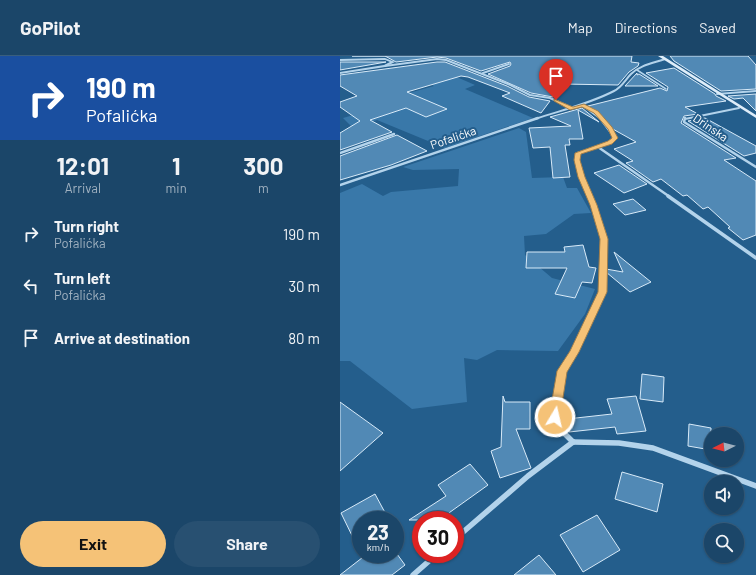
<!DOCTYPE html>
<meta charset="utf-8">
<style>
:root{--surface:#1b4669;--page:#285071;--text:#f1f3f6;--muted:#a0b1c0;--line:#395e7d;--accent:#f5c277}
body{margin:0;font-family:Barlow,sans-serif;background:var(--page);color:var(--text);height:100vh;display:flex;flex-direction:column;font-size:15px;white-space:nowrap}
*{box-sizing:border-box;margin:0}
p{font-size:13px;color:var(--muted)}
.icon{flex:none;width:22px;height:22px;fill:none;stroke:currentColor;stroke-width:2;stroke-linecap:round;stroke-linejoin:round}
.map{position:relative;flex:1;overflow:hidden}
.panel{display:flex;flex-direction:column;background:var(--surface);width:340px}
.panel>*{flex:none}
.top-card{background:#1a4fa0;color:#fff;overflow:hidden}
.needle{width:26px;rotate:264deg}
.controls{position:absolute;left:364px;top:371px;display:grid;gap:8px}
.controls a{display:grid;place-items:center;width:40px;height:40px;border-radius:50%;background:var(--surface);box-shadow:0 1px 3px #0004,0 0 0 1px var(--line);font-size:20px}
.speed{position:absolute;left:12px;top:455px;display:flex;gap:8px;font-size:20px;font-weight:700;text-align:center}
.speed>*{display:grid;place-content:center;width:52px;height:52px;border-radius:50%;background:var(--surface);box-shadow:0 1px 3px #0004,0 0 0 1px var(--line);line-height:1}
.speed small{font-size:10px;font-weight:400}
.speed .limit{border:6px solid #d22;background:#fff;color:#111}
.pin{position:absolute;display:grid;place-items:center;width:34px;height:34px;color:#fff;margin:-41px -17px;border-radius:50% 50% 50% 0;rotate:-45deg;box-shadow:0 0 4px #0007}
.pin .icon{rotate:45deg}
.me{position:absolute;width:44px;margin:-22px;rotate:9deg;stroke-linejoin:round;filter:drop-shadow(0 0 3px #0008)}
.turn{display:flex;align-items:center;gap:14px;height:84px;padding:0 20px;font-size:18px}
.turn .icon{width:52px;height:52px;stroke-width:2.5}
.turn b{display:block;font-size:28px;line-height:34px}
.eta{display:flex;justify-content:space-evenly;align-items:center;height:68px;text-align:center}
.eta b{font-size:24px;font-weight:700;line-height:28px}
.cta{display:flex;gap:8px;margin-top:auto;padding:8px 20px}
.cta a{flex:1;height:46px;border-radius:24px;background:var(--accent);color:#111;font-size:16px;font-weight:700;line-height:46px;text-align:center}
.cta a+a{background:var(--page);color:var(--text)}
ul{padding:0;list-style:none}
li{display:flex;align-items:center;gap:12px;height:52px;padding:0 20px}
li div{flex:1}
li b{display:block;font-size:15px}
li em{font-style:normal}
header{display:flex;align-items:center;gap:24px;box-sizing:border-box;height:56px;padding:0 20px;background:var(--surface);border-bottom:1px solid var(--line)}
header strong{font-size:19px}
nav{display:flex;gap:22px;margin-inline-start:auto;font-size:14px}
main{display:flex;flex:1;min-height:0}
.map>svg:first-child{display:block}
.green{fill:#3978a9}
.building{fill:#5189b5;stroke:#d8eaf8}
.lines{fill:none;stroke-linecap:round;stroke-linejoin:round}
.service{stroke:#b3d3eb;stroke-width:1.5}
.minor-far4{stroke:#b3d3eb;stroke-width:2}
.minor-far3{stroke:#b3d3eb;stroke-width:2.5}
.minor-far2{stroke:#b3d3eb;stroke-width:3.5}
.minor-far1{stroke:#b3d3eb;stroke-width:4.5}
.minor{stroke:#b3d3eb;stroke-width:5.5}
.tertiary{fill:#b3d3eb;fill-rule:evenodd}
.secondary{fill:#deedf9;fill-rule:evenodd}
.route{fill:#f5c277;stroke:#9f7e4d}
.labels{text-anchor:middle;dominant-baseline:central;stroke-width:4;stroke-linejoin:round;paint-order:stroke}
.far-street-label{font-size:12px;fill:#fff;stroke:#245e8c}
</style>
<header>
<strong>GoPilot</strong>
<nav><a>Map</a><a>Directions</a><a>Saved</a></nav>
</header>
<main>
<section class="panel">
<div class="top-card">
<div class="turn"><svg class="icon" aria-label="right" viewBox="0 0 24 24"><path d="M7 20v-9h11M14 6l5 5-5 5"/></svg><div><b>190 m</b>Pofalićka</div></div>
</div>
<div class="eta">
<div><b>12:01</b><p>Arrival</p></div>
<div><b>1</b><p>min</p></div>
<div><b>300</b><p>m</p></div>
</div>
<ul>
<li><svg class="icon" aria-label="right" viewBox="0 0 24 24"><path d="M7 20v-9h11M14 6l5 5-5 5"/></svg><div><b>Turn right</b><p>Pofalićka</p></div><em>190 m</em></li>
<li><svg class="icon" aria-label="left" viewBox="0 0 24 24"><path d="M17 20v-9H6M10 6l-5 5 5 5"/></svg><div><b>Turn left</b><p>Pofalićka</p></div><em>30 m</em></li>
<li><svg class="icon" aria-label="arrive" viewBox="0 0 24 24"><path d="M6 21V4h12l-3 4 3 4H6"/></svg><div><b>Arrive at destination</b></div><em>80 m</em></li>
</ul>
<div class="cta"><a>Exit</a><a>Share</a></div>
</section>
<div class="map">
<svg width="416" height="519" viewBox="0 0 416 519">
<rect width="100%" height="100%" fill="#245e8c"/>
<g class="green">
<path d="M112,19L135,29L125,33L193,62L105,92L37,64L13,72L3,62L31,54L48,27L69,37L94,30L84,24Z"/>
<path d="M179,72L186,76L192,122L223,121L227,132H237L251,157L234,158L206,178L184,180L185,199L212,222L255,233L245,258L218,295L157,294L137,304L124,302L127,346L72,353L10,305H0V137L22,128L43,140L51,136L118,130L119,113L73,114L63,111Z"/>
</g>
<g class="building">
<path d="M12,0H292L291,6L299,7L298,10L289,16L278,29L222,28L213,41L191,37L148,18L170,10L171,8L170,6L141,15L106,2L97,1L56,6L45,0Z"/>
<path d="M330,0H408L416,9V33L381,35L334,5Z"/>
<path d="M0,6H46L0,14Z"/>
<path d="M97,6H105L167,30L189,41L210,45L201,57L162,40L170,37L128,21L121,20L67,36L107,53L86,61L66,52L30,64L52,76L0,94V77L20,65L0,51V46L17,40L0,30V19Z"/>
<path d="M334,12L375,38L376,40L386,45L345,51L358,58L344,60L341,67L396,102L384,104L416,125V179L403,184L388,172L390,171L368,151L363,153L347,139L343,140L321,123L313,126L286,107L293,105L274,93L296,86L271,72L262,60L248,50L320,32L327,35L328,31L306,17Z"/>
<path d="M297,17V19L299,18L318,30H285Z"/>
<path d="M416,38V55L403,42L394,43L388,40Z"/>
<path d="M242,52L259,66L238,54L243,83H229L230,89H225L230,121L213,122L210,91L193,92L189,72L231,70L210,61Z"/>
<path d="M365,62L416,90V97L404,100L348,65Z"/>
<path d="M57,79L87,95L51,109L0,124V100Z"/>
<path d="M279,109L307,128L284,137L254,117Z"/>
<path d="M293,143L306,154L285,159L273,148Z"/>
<path d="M243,189L249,211L256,212L252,227L242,226L235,242L215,238L227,212H186L187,196H225L224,191Z"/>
<path d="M274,196L311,226L290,236L266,216V213L283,216Z"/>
<path d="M302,318L324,321L323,346L300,343Z"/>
<path d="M163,340L165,346H190V373H176L191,412L160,422L151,395L161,391Z"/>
<path d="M296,340L306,375L277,378L275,371L229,376L227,363L272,358L267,343Z"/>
<path d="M0,346L43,377L0,415Z"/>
<path d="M349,368L371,372V394L348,390Z"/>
<path d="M130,408L148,429L106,459L109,464H69L106,440L98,429Z"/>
<path d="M282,416L323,428L317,456L275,443Z"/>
<path d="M35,438L49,464H21V498L1,457Z"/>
<path d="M257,459L280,494L243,516L220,479Z"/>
<path d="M27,498H57L65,509L52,519H0Z"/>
<path d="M199,499L216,519H174Z"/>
</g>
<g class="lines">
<path class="service" d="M297,14L326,33"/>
<g class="minor-far4">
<path d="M45,10L97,3L106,4L168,28L190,39L210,42L232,52"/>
<path d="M143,17L169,8"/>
<path d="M377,38L416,35"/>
<path d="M242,49L261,63"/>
<path d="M195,63C222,54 249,48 274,35C282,31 285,24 291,18C300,9 314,7 325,3"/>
<path d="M345,63L399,52"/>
</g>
<g class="minor-far3">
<path d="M345,62L344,66L416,111"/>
<path d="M258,91L330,141"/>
<path d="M0,97L54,78"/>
<path d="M0,129L198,62"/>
<path d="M250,141C244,127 236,113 238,97L270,87L275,82L260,62"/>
</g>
<g class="minor-far2">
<path d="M249,140L264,183L262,236L260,240"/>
<path d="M328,140L416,202"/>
</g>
<path class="minor-far1" d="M216,364L215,361L222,315L234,296L261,239"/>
<g class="minor">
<path d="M216,363L220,373L233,386"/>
<path d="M233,386L279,387L313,392L416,430"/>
<path d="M115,483L188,420L233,386"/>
<path d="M73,519L97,498"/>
</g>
<path class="tertiary" d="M45,2L55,6L45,11L0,18V16L44,9L50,6L45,4L0,5V3Z"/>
<path class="secondary" d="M318,0H323L416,59V62Z"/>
</g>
<path class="route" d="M214,43L233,51L244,48L258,55L272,71L278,82L272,88L241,98L240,104L245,121L257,149L268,183L267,236L239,296L227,316L220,361L218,364H211L209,361L217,315L230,295L258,236L260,183L250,149L238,121L234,104L235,97L268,85L272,82L268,73L254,57L242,51L230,54L214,45Z"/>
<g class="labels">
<g class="far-street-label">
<text transform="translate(371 71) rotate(34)">Drinska</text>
<text transform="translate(113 81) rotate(-19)">Pofalićka</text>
</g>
</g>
</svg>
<div class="controls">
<a><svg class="needle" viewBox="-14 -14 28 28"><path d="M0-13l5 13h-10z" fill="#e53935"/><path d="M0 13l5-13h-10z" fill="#a0b1c0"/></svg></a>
<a><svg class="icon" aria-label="sound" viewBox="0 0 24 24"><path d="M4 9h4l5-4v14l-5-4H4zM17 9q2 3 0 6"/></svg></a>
<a><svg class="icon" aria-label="search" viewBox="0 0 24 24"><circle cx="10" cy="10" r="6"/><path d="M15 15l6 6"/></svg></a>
</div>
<div class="speed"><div>23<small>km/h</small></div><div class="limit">30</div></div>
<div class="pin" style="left:216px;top:44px;background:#d93025"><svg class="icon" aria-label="arrive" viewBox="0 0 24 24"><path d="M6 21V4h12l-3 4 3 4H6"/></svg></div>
<svg class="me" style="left:215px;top:361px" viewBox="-20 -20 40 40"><circle r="17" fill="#f5c277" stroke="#fff" stroke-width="3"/><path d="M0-11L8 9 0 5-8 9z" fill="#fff"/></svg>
</div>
</main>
